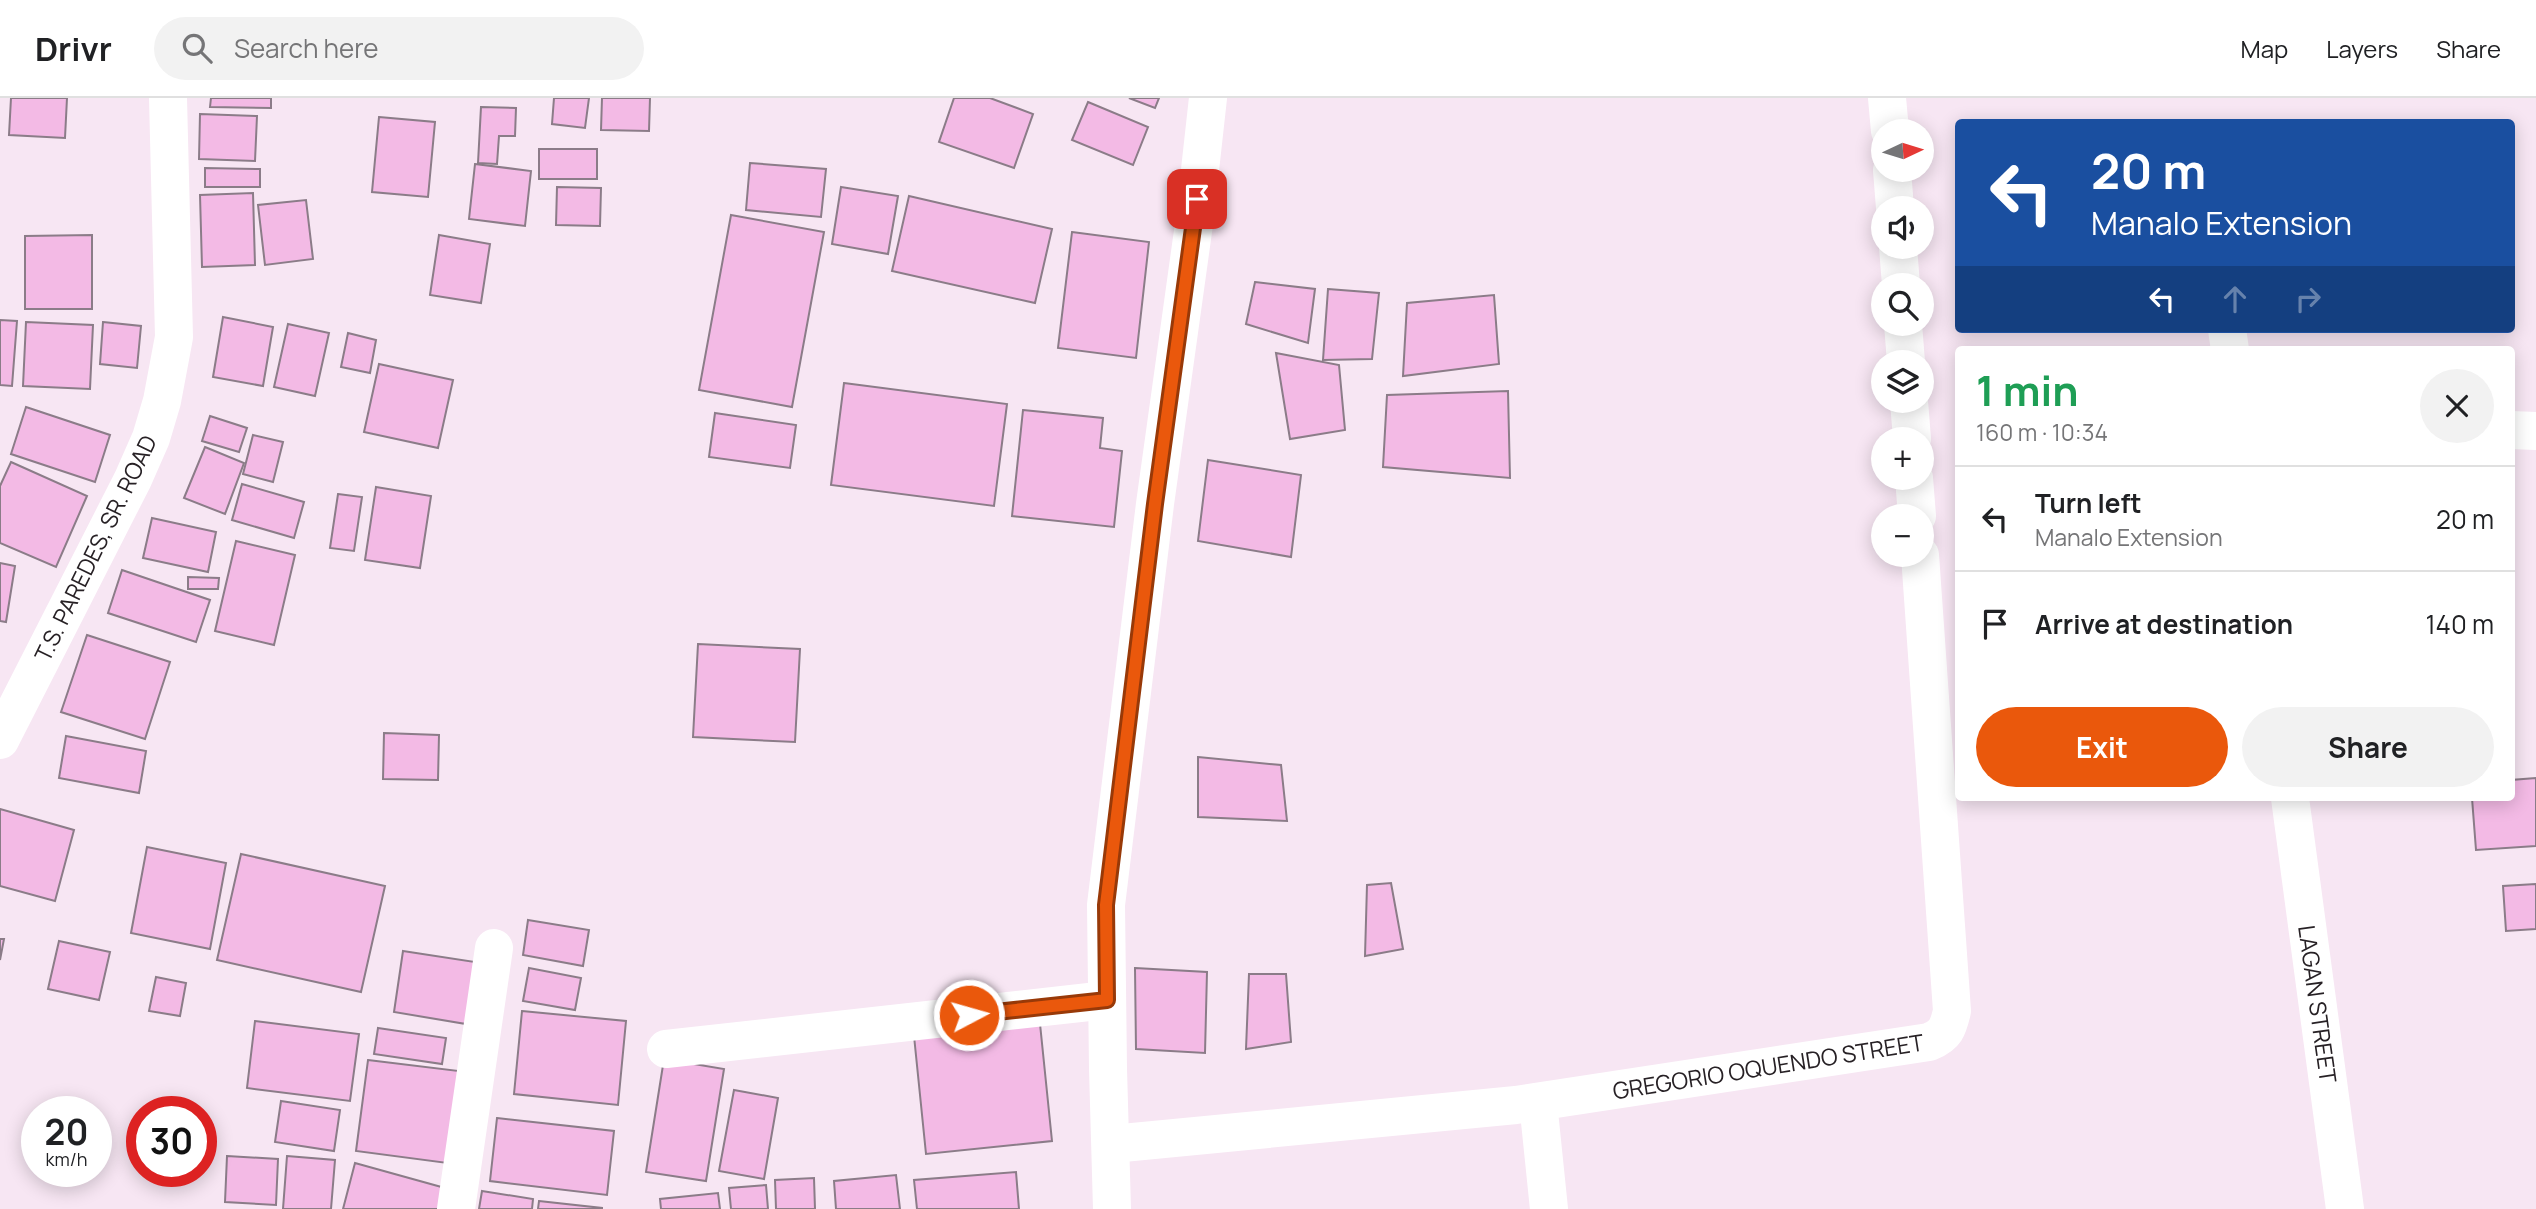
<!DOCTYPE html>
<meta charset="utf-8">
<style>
:root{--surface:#fff;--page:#f2f2f2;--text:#202124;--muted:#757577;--line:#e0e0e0;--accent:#ea580c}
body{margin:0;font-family:Manrope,sans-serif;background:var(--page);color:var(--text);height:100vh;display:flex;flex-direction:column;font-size:26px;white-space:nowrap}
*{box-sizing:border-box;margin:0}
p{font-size:23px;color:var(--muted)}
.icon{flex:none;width:38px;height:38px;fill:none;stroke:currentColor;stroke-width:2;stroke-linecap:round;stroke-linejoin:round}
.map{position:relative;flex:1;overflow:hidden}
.sheet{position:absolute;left:1955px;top:248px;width:560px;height:455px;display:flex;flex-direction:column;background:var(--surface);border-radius:7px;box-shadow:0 4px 18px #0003}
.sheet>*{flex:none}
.top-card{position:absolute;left:1955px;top:21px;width:560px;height:214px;border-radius:7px;box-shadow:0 4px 18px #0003;background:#1a4fa0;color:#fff;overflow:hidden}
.needle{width:46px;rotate:86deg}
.tools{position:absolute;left:1871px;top:21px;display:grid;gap:14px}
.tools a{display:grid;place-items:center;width:63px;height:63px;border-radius:50%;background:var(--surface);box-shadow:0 4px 18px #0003;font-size:35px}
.speed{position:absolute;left:21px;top:998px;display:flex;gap:14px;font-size:35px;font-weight:700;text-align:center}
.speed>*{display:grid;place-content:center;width:91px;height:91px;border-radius:50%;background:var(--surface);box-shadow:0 4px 18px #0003;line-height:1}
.speed small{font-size:18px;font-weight:400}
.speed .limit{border:10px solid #d22;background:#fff;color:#111}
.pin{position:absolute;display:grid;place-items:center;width:60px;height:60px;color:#fff;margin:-30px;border-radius:14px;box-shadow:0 4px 10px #0006}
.me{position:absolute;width:77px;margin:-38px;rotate:84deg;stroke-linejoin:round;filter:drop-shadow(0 0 5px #0008)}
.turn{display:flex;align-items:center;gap:24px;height:147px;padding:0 21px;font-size:32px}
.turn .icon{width:91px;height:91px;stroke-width:2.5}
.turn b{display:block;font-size:49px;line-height:60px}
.lanes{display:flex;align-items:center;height:66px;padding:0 21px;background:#0003;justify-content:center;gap:35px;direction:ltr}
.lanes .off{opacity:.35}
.round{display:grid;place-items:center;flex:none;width:74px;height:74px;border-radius:37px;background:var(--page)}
.summary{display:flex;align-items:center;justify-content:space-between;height:119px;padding:0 21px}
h1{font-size:42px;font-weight:700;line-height:52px;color:#1e9e55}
.action{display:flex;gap:14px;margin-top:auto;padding:14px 21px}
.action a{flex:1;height:80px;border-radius:42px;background:var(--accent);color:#fff;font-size:28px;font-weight:700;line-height:80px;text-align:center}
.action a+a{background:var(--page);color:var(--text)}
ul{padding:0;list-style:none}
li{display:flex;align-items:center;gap:21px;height:105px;padding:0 21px;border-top:2px solid var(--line)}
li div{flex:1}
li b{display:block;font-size:26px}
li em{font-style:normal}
header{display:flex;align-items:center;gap:42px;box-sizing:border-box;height:98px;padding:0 35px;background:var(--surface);border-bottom:2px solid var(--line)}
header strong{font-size:33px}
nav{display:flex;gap:38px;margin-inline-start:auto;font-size:24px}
.search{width:490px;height:63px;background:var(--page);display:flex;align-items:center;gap:18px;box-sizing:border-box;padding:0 24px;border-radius:38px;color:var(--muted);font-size:26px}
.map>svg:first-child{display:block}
.building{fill:#f3bae5;stroke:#8b7c88;stroke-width:2}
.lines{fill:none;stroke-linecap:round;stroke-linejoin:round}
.minor{stroke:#fff;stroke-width:38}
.tertiary{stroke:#fff;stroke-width:38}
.route-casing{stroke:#983908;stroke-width:18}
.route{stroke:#ea580c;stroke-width:12}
.labels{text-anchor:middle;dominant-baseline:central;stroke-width:7;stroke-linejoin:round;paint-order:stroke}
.street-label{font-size:23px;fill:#272125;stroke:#fff}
</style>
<header>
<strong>Drivr</strong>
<div class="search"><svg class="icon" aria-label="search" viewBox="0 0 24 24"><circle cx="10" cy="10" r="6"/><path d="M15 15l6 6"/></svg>Search here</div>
<nav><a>Map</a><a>Layers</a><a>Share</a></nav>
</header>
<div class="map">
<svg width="2536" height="1111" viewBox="0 0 2536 1111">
<rect width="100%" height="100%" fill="#f7e6f3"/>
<g class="building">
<path d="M11,0H67L65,40L9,37Z"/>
<path d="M211,0H271V10L210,9Z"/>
<path d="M554,0H589L585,30L552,26Z"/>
<path d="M602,0H650L649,33L601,32Z"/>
<path d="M954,0H990L1033,16L1014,70L939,44Z"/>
<path d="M1129,0H1159L1155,10Z"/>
<path d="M1088,4L1148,29L1133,67L1072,42Z"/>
<path d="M481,9L516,10L515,38H499L497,66L478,65Z"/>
<path d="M200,16L257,18L255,63L199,61Z"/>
<path d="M379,19L435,24L428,99L372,94Z"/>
<rect x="539" y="51" width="58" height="30"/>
<path d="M750,65L826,71L821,119L746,112Z"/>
<path d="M475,66L531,73L525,128L469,121Z"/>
<path d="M205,70L260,71V89H205Z"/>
<path d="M557,89L601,90L600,128L556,127Z"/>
<path d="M841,89L898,98L888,156L832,146Z"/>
<path d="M253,95L255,167L202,169L200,97Z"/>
<path d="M909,98L1052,131L1035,205L892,173Z"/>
<path d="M306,102L313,161L265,167L258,107Z"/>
<path d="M731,117L824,134L792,309L699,292Z"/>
<path d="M1072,134L1149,144L1136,260L1058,250Z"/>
<path d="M92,137V211H25V138Z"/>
<path d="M439,137L490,146L481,205L430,197Z"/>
<path d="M1255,184L1315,191L1308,245L1246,226Z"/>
<path d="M1328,191L1379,195L1372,261L1323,262Z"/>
<path d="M1494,197L1499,266L1403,278L1407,205Z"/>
<path d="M223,219L273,229L263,288L213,279Z"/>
<path d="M0,222L17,223L12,288L0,287Z"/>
<path d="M26,224L93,227L90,291L23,288Z"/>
<path d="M103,224L141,228L137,270L100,266Z"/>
<path d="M288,226L329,235L315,298L274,289Z"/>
<path d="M348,235L376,242L370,275L341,269Z"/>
<path d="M1276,255L1339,267L1345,332L1290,341Z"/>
<path d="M379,266L453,282L438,350L364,334Z"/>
<path d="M844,285L1007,306L994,408L831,387Z"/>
<path d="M1508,293L1510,380L1383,369L1387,297Z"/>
<path d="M26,309L110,337L95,384L11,356Z"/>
<path d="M1023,312L1103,320L1100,350L1122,353L1114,429L1012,418Z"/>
<path d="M715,315L796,327L790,370L709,359Z"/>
<path d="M210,318L247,330L239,354L202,343Z"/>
<path d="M253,337L283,344L273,384L243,376Z"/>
<path d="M205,349L244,365L225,416L184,400Z"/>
<path d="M1208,362L1301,377L1291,459L1198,443Z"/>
<path d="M11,364L87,398L56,469L0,445V388Z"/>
<path d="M242,386L304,404L294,440L232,422Z"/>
<path d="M376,389L431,398L420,470L365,462Z"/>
<path d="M338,396L362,399L354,453L330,450Z"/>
<path d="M152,420L216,434L208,474L143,460Z"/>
<path d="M236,443L295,457L274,547L215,533Z"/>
<path d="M0,465L15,468L6,524L0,523Z"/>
<path d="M122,472L210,502L196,544L108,515Z"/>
<path d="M188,479L219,480L218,491H188Z"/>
<path d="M87,537L170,564L145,641L61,614Z"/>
<path d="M698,546L800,551L795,644L693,639Z"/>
<path d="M384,635L439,637L438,682L383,681Z"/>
<path d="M66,638L146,653L139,695L59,680Z"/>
<path d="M1198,659L1281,667L1287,723L1198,719Z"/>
<path d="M2536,680V748L2476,752L2472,700H2511V682Z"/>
<path d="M0,711L74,732L55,803L0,788Z"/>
<path d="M147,749L226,765L210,851L131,835Z"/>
<path d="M241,756L385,788L361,894L217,862Z"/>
<path d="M1391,785L1403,851L1365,858L1367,787Z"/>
<path d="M2536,786V831L2506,833L2503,788Z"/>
<path d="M528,822L589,832L583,868L523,857Z"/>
<path d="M0,841H4L0,862Z"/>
<path d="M59,843L110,854L99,902L48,891Z"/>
<path d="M403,853L475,864L466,926L394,914Z"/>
<path d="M529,870L581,880L575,912L523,903Z"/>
<path d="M1135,870L1207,874L1205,955L1136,951Z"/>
<path d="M1249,876H1286L1291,944L1246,951Z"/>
<path d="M156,879L186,885L180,918L149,913Z"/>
<path d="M522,913L626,923L618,1007L514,996Z"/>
<path d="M1039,916L1052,1043L926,1056L913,928Z"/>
<path d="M255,923L359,936L350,1003L247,990Z"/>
<path d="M378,930L446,940L442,966L374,956Z"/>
<path d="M664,961L724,971L706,1083L646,1074Z"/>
<path d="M368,962L459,973L447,1065L356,1053Z"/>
<path d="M734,992L778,1000L764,1081L719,1073Z"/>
<path d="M281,1003L340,1012L334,1053L275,1044Z"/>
<path d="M497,1020L614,1033L607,1097L490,1083Z"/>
<path d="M227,1058L278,1061L276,1107L225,1104Z"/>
<path d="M287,1058L335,1062L331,1111H283Z"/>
<path d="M355,1065L445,1090L439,1111H343Z"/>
<path d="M1016,1074L1019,1111H917L914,1082Z"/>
<path d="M896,1077L900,1111H836L834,1083Z"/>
<path d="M814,1080L815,1111H776L775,1082Z"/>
<path d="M766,1087L768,1111H731L729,1090Z"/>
<path d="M482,1093L533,1101L532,1111H479Z"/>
<path d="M718,1095L720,1111H661L660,1101Z"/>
<path d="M539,1103L602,1110V1111H538Z"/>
</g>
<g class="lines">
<g class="minor">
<path d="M1887,0L1890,33"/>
<path d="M1892,72L1895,110"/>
<path d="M1898,149L1901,187"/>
<path d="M1903,226L1906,264"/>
<path d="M2227,231L2230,252"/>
<path d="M1909,303L1912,341"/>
<path d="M2511,332L2536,333"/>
<path d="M1914,380L1917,418"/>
<path d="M0,642L133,381L151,340L162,303L174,239L168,0"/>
<path d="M2290,700L2345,1111"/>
<path d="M666,951L1107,902"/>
<path d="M1538,1004L1549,1111"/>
<path d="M1112,1046L1516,1007L1929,944C1946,937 1948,930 1952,913L1920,457"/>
<path d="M456,1111L494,850"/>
</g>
<path class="tertiary" d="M1112,1111L1108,971L1106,807L1155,406L1194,126L1208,0"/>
</g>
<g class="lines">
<defs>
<path id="route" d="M969,917L1107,902L1106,807L1155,406L1197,101"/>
</defs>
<use href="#route" class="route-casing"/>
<use href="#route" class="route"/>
</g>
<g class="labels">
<g class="street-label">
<text transform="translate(95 450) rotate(-64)">T.S. PAREDES, SR. ROAD</text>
<text transform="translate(2318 906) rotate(82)">LAGAN STREET</text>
<text transform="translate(1768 968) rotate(-9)">GREGORIO OQUENDO STREET</text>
</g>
</g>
</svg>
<div class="tools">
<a><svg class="needle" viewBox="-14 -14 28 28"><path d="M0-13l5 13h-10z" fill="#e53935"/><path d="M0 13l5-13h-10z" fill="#757577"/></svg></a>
<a><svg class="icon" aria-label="sound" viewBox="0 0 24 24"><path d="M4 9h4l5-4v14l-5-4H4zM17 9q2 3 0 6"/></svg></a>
<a><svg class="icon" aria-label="search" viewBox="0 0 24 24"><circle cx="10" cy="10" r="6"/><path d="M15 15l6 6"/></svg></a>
<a><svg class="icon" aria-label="layers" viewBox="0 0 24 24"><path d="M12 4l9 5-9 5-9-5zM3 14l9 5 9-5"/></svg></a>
<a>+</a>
<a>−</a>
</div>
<div class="speed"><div>20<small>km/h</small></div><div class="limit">30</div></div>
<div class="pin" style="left:1197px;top:101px;background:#d93025"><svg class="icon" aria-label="arrive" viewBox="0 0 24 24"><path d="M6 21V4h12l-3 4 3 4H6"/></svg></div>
<svg class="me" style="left:969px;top:917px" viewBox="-20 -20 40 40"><circle r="17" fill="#ea580c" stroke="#fff" stroke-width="3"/><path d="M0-11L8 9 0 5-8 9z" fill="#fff"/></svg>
<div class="top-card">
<div class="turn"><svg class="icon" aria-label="left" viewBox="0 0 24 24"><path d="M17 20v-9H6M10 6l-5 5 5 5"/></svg><div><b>20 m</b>Manalo Extension</div></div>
<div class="lanes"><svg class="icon" aria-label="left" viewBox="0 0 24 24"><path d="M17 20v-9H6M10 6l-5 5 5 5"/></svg><svg class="icon off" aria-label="ahead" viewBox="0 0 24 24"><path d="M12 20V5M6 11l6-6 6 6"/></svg><svg class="icon off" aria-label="right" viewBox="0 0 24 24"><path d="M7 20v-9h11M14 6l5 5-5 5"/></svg></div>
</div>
<section class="sheet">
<div class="summary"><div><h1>1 min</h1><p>160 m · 10:34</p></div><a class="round"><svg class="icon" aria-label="close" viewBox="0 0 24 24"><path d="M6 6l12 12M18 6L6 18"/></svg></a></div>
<ul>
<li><svg class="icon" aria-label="left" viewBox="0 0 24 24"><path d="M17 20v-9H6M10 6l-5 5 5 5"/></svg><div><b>Turn left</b><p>Manalo Extension</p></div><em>20 m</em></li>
<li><svg class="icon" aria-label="arrive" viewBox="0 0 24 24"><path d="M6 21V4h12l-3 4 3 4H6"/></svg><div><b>Arrive at destination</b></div><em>140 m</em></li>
</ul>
<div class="action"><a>Exit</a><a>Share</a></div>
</section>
</div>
